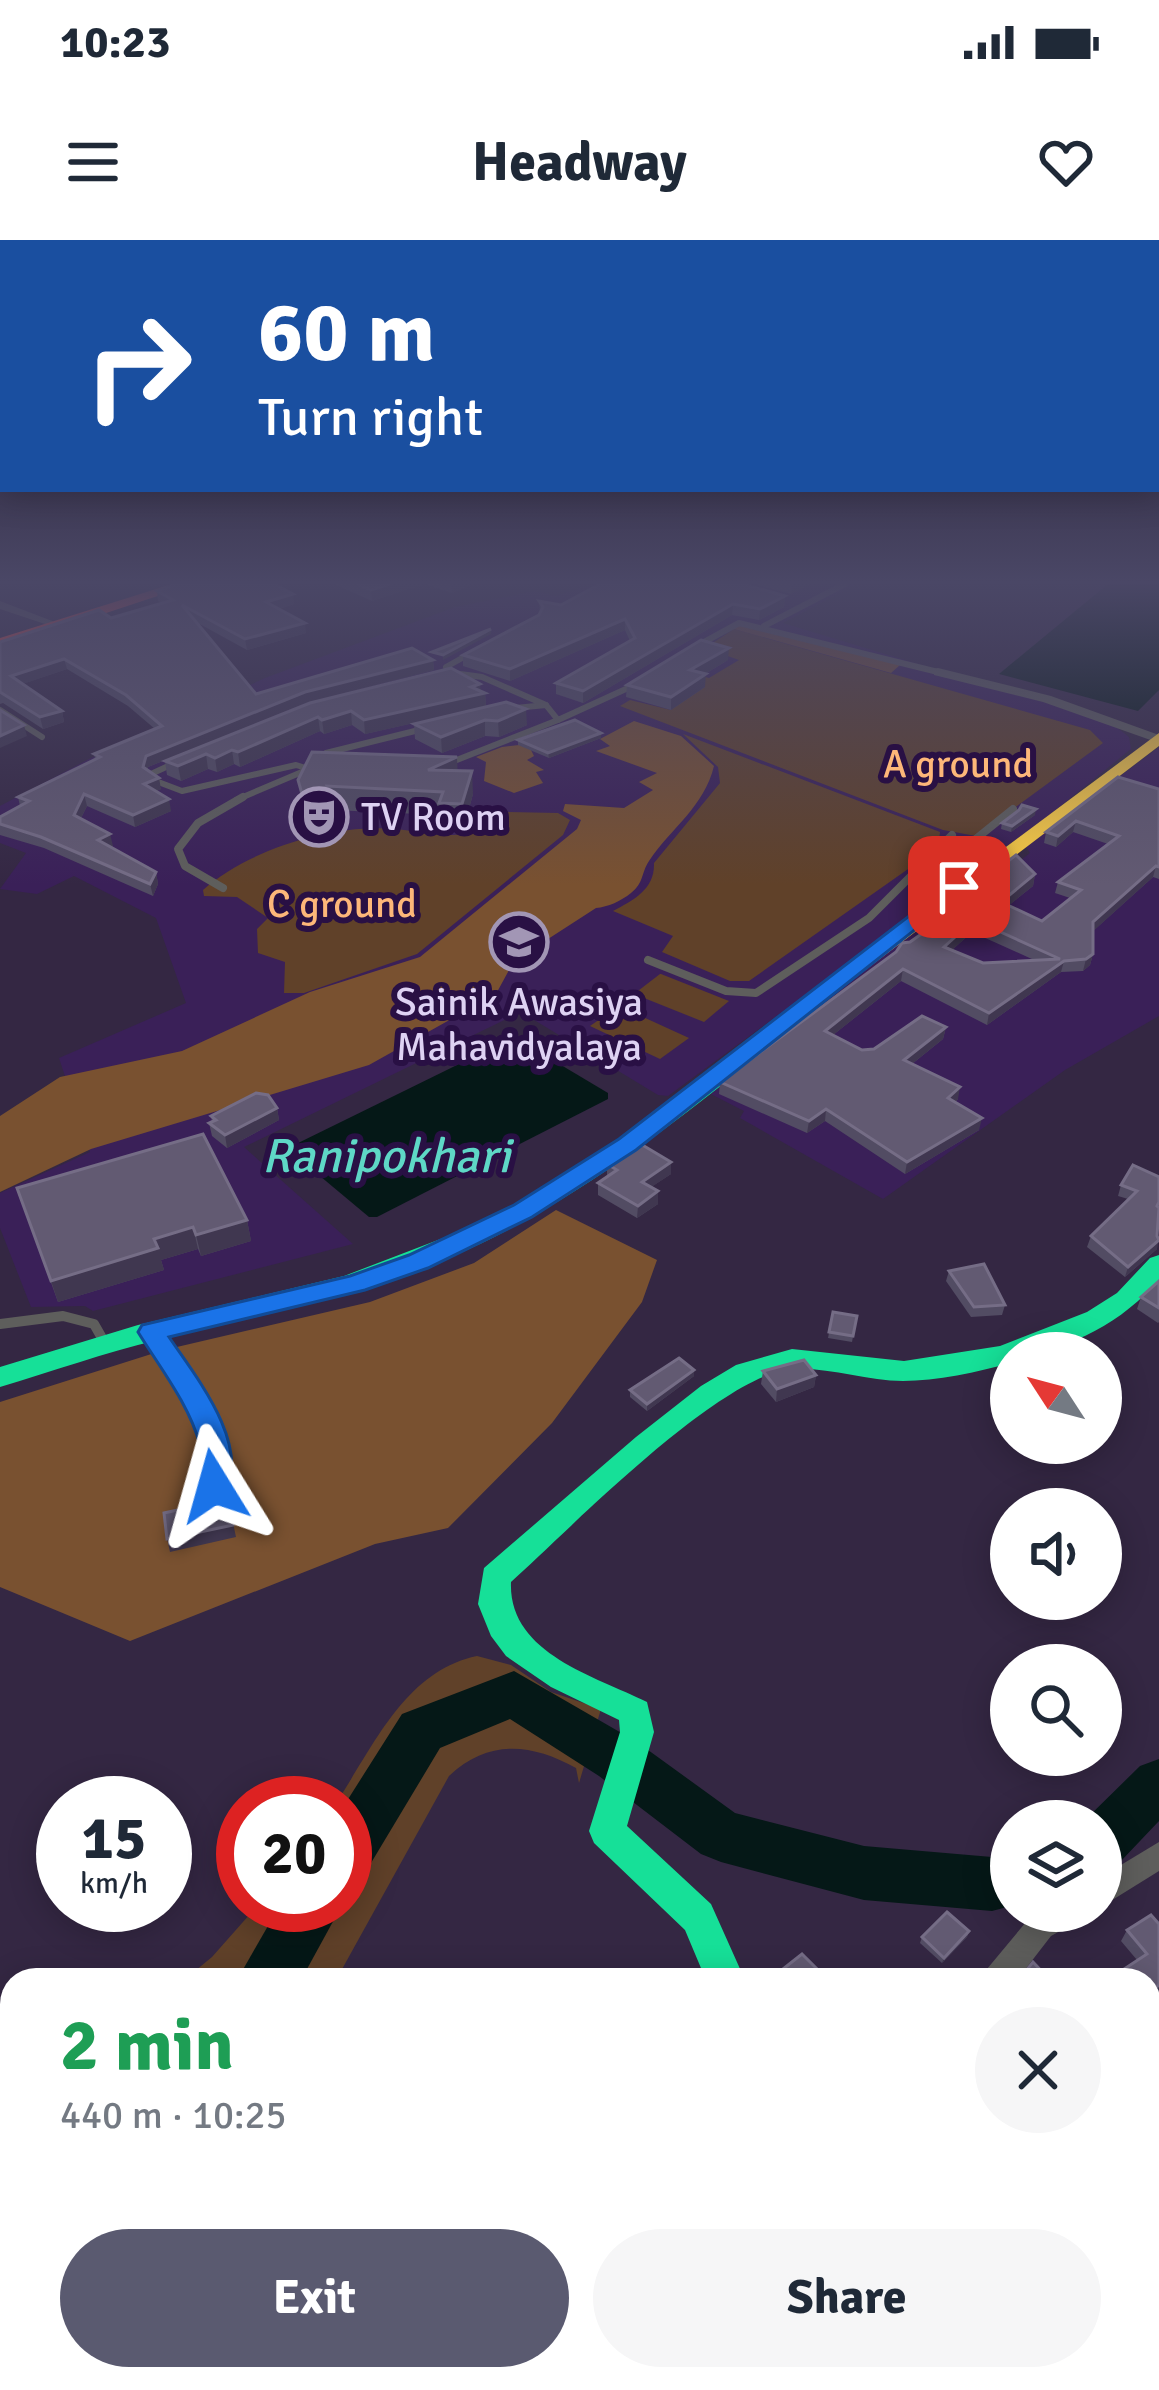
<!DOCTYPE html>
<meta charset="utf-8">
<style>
:root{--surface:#fff;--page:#f6f6f7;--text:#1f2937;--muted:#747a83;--accent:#5a5a70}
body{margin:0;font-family:Signika,sans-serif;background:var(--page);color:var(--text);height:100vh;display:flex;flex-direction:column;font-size:45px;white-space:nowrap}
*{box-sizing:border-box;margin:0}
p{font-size:39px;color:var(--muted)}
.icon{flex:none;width:66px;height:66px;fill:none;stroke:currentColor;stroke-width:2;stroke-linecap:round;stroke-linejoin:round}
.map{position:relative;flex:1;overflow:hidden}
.sheet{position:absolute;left:0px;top:1728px;width:1161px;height:423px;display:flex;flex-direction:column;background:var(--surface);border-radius:36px 36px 0 0;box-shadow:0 6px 30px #0003}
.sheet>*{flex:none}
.top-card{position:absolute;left:0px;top:0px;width:1161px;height:252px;box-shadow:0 6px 30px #0003;background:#1a4fa0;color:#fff;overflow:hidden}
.needle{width:78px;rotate:306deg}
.tools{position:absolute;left:990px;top:1092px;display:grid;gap:24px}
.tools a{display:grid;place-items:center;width:132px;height:132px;border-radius:50%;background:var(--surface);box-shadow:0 6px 30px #0003;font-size:60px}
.speed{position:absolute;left:36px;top:1536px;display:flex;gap:24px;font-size:60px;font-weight:700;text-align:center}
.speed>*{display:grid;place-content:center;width:156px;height:156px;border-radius:50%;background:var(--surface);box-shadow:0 6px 30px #0003;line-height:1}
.speed small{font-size:30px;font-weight:400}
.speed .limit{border:18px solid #d22;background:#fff;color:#111}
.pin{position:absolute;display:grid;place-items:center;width:102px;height:102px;color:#fff;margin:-51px;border-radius:24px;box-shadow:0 6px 18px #0006}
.me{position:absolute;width:132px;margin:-66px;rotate:352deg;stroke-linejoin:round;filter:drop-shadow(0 0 9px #0008)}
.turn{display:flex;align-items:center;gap:42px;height:252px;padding:0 60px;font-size:54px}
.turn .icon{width:156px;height:156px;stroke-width:2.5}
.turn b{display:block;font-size:84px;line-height:102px}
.round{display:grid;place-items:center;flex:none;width:126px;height:126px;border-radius:63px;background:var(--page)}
.overview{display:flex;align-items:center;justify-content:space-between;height:204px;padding:0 60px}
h1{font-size:72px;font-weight:700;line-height:90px;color:#1e9e55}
.button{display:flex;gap:24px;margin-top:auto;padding:24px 60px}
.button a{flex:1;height:138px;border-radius:72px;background:var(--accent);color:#fff;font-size:48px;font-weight:700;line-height:138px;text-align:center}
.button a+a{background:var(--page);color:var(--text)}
.status{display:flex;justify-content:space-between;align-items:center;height:84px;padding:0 60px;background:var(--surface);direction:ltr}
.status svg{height:33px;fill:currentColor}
header{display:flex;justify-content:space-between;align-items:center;height:156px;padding:0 60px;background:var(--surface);font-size:54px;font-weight:700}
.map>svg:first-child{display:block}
.built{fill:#3a2058}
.green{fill:#604129}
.forest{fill:#795130}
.water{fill:#051817}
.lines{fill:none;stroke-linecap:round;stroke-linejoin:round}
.river{fill:#051817;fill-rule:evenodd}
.lane-far3{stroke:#5e5e5c;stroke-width:6}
.lane-far2{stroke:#5e5e5c;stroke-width:8}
.lane-far1{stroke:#5e5e5c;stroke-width:10}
.lane{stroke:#5e5e5c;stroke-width:12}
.street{fill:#5e5e5c;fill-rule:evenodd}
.fast{fill:#16e098;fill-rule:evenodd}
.slow{fill:#ffcf43;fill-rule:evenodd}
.jam{fill:#f24e42;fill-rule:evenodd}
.wall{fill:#524c63;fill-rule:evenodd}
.shaded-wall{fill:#403750}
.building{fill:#625a72;stroke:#756d86;stroke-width:3;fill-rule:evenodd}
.route{fill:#1a73e8;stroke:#114b97;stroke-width:3}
.labels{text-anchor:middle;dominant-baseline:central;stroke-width:12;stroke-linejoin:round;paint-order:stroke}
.far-park-label{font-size:39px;fill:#fdb779;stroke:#291044}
.far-poi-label{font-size:39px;fill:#ded2f3;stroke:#291044;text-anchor:start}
.water-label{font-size:48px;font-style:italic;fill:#5ed8c6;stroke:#291044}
</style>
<div class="status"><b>10:23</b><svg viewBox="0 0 49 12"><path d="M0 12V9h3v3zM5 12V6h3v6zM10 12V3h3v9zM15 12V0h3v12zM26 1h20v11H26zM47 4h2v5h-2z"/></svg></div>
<header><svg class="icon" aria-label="menu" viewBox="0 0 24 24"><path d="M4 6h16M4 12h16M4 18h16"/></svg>Headway<svg class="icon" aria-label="heart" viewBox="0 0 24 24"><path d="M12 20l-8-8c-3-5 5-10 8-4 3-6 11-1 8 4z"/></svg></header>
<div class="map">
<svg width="1159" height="2150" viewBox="0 0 1159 2150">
<rect width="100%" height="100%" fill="#342743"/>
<g class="built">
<path d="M593,344H857L783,383L1110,482L1129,497L1131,509L1047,577L668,856L658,855L521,772L244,907L353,1004L93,1071L85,1066L31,1067L0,988V953L90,912L59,818L186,763L156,678L74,636L37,654L0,649L26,613L0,603V566L89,519L265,438L455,367L535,351L556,356Z"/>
<path d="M1159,507V776L1065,830L883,959L740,878L744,871L703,850L999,626L1016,624L1030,613L1026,607Z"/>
</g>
<g class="green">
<path d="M734,389L1090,490L1103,503L976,596L943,590L620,466L630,460L671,470L684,431L709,438L739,420L705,408Z"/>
<path d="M683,494L940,592L938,608L749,741H730L662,712L673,696L613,671C634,660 655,649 654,623L720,543L718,527Z"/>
<path d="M508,572L558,573L570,580L563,595L417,714L304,753H284L285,722L258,713L257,689L268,678L237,657L204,656L203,650C249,609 333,584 394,589C415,590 447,600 468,592C484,586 490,574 508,572Z"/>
<path d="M660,734H661L729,761L704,782L634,754Z"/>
<path d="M619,766L689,798L660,819L590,786Z"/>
<path d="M477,1416L511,1425L551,1452L601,1469L579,1543L576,1528C531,1503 488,1499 449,1536L336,1740H184L212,1717L258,1665H345V1563H336C374,1506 405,1431 477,1416Z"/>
<path d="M12,1843V1969L0,1962V1844Z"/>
</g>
<g class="forest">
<path d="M732,384L900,425L891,433L734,389L702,404Z"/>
<path d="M634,481L681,496L714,526C704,567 672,587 649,621C641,633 644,643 631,653C621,661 608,667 596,668L514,721L496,754L369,825L91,909L0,952V876L60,837L182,811L310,752L420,717L577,589L581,580L563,571L565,564L624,568L653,550L639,542L657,533L596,511L610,506L600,499Z"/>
<path d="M528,504L534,516L527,520L544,530L536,532L543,543L514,553L484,541L486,522L476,517L502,507Z"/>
<path d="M556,970L657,1020L642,1062L552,1183L448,1288L375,1304L130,1401L0,1347V1162L164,1110L370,1062L474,1023Z"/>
</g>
<g class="water">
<path d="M1108,344H1159V450L1138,471L999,434Z"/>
<path d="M514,797L608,853V859L377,977H369L290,911L292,906Z"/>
</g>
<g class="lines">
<g class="river">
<path d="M514,1431L637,1502L735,1573L864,1606L992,1617L1011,1612V1666L992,1671L864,1660L721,1622L701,1614L599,1536L510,1479L440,1508L365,1633L345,1641V1564L402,1474Z"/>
<path d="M1159,1519V1581L1121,1621L1101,1628V1581H1084L1140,1526Z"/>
<path d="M280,1665H342L301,1740H237Z"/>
<path d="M12,1882V1946L0,1948V1884Z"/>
</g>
<g class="lane-far3">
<path d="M764,386L845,344"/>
<path d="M695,407L739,383L938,432"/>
<path d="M453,433L482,437L546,465"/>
<path d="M454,433L446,427L471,413"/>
<path d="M506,469L546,465L558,480L639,443"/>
<path d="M0,470L42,497"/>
<path d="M179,521L151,534L153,540L182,551L296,525L309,529L326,513L423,489"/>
<path d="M444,525L558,480"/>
<path d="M236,560L309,529"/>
</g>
<g class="lane-far2">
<path d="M972,602L1013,569"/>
<path d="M223,648L185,626L178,609L198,583L243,557"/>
<path d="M648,720L726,751L756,753L869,678L952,595"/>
</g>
<g class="lane-far1">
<path d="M0,1084L63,1076L94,1084L106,1105"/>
<path d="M151,1092L200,1172"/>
</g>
<path class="lane" d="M199,1169L210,1203L214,1246"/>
<g class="street">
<path d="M0,361L60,384L54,387L0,369Z"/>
<path d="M938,428L1051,456L1159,495V503L1043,462L934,435V429Z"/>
<path d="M1159,1602V1631L1101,1667V1637Z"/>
<path d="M1040,1671H1083L1078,1681L1051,1696L1017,1740H983L987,1729L1031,1676Z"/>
<path d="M866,2139H903L908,2150H871Z"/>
</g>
<g class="fast">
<path d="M840,734L851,740L847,744C731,837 616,938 482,1003C379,1052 268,1072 158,1100C104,1113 53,1131 0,1147V1127L138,1085L344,1036L464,990L521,961L629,892Z"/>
<path d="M1159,1015V1040C1122,1082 1068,1113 1011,1113V1123C978,1132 936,1141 903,1141C866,1141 829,1127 793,1129C721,1133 568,1291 511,1342C508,1413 594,1436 647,1462L654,1492L627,1586L711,1664L745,1740H706L685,1690L594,1603L589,1591L620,1492L619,1480L551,1447L506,1416L491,1396L478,1364L484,1328L636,1197L701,1146L736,1125L792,1109L904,1121L1000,1106L1087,1072L1117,1053L1150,1018Z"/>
</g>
<path class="slow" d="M1159,493V506L847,744H833V736Z"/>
<path class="jam" d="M172,344H194L0,408V398Z"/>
</g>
<g class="wall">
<path d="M334,344H424L372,361Z"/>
<path d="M425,344H473L452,353Z"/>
<path d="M754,344H810L791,354Z"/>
<path d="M157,351L294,364L279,369L306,393L247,410L196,382L256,454L433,420L434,430L306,463L148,527L147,530L161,549L156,551L171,571L135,587L87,566L81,578L113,606L111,607L156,632L158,644L153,656L44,608L0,595V577L20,566L18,557L95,519L94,514L155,489L128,466L67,429L22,444L62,471L64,482L43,489L3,463L0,464V402L111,378L162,363L158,361Z"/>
<path d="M785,356L784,367L759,380L732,375L583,463L556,454V443L630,401L625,390L510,441L463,426V415L540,373L539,361L561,365Z"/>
<path d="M728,420L705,434V447L671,470L626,457L627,445Z"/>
<path d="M480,451L485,453L486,467L527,485L499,497L485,496L442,513L415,499L414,484L457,473L365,494L352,485L324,494L320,491L240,527L234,524L217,532L208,529L181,541L167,535L165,521L310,463Z"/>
<path d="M601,493V498L549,518L518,505V500Z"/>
<path d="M457,531L473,554L464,587L440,586V575L333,570L334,581L307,585L298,540Z"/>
<path d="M1159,549V639L1153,637L1093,691V714L1090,725L1083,731L1061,732L987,785L901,741L833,795L862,810L874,809L946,787L943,799L912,824L958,859L955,862L979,890L905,934L825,881L807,893L719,854L720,842L910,702L1035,634L1033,646L1008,666L1042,681L1070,658L1055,653L1058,642L1108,604L1073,592L1056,607L1044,603L1046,592ZM972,692L1034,720L983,723L952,710Z"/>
<path d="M1035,575L1011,592L1001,589L1002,583Z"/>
<path d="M277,868L279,880L227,908L212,896L209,883L212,882L211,876Z"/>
<path d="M671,922V934L651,947L658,951V964L637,978L598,955V943L607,937V924Z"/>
<path d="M1133,925L1159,966L1157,1009L1125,1037L1087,1007L1091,996L1128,959L1118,956L1121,945Z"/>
<path d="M17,948L247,980L251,1001L201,1016L198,1009L161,1020L164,1030L58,1062Z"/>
<path d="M949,1031L1005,1065L1002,1075L971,1077L946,1041Z"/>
<path d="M1159,1041V1082L1158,1083L1137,1069L1141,1057Z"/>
<path d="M833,1072L857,1076L852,1102L828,1098Z"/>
<path d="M694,1130V1136L647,1171L630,1157V1150Z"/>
<path d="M763,1131L816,1135L814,1147L776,1162L761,1144Z"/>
<path d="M1159,1684V1751L1149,1759L1109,1739L1137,1720L1121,1701L1127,1690Z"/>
<path d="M969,1691L967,1697L942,1723L920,1703L922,1697Z"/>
<path d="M950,2139H981L982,2141L985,2139H1110L1094,2150H955Z"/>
</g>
<g class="shaded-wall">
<path d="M390,344H424L372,361L371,350Z"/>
<path d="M451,344H473L452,353Z"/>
<path d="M792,344H810L791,354Z"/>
<path d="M293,354L294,364L268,372L266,362Z"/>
<path d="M785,356L784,367L759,380L760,369Z"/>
<path d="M733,364L732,375L583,463V451Z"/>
<path d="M625,379V390L510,441V429Z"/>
<path d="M305,383L306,393L247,410L245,399Z"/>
<path d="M491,389V394L443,420V415Z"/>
<path d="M729,408L728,420L690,443V430Z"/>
<path d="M64,419L67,429L14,447L11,436Z"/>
<path d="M433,420L434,430L306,463L148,527L145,538L143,527L146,516L305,452Z"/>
<path d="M706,434L705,447L671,470V457Z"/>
<path d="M480,444L481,454L485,453L486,467L365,494L364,480Z"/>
<path d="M526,469L527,485L499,497L498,481Z"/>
<path d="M62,471L64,482L43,489L40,477Z"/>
<path d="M351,471L352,485L324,494L322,480Z"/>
<path d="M318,477L320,491L240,527L238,512Z"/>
<path d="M485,480V496L442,513L441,497Z"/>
<path d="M24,485L27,496L0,508V496Z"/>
<path d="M601,493V498L549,518L548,513Z"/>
<path d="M232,510L234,524L217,532L215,518Z"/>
<path d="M206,514L208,529L181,541L178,526Z"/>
<path d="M457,517L458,540L428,530Z"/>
<path d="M472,531L473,554L464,587L462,564Z"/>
<path d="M159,538L161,549L147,556L144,544Z"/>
<path d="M84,554L87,566L77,586L74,575Z"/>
<path d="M332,558L334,581L307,585L304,561Z"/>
<path d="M169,559L171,571L135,587L133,575Z"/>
<path d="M1036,569L1035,575L1011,592L1012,586Z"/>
<path d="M1076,581L1073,592L1056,607L1058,596Z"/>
<path d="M110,594L113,606L101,612L98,600Z"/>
<path d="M1156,626L1153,637L1090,694L1093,682Z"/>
<path d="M156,632L158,644L153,656L150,644Z"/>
<path d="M1035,634L1033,646L998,674L1001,662Z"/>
<path d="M974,680L972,692L942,719L944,707Z"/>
<path d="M1093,714L1090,725L1083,731L1086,719Z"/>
<path d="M1064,721L1061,732L987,785L989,773Z"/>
<path d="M903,729L901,741L823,803L825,791Z"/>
<path d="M946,787L943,799L902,832L904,820Z"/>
<path d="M960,847L958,859L946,870L948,858Z"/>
<path d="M277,868L279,880L227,908L225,895Z"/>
<path d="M826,869L825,881L807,893L809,881Z"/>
<path d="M982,878L979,890L905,934L907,922Z"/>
<path d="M671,922V934L641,954L642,942Z"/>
<path d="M658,951V964L637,978L638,966Z"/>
<path d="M247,980L251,1001L201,1016L196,995Z"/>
<path d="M193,987L198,1009L161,1020L164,1030L58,1062L51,1041L154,999Z"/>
<path d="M1159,995L1157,1009L1125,1037L1128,1027Z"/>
<path d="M694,1130V1136L647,1171V1164Z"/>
<path d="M816,1135L814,1147L776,1162L777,1149Z"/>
<path d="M228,1259L236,1297L170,1312L167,1299Z"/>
<path d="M969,1691L967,1697L942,1723L944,1718Z"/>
<path d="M1159,1745V1751L1149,1759V1753Z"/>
<path d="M700,2139H715L696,2150H681Z"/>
</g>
<g class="building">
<path d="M176,344H274L293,354L266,362L305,383L245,399L182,365L256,454L412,408L433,420L305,452L146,516L143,527L159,538L144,544L169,559L133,575L84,554L74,575L110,594L98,600L156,632L150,644L41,597L0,584V577L29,561L18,557L100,517L94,514L162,486L126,455L64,419L11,436L62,471L40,477L0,452V402L99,370L111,378L173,360L157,351Z"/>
<path d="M357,344H390L371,350Z"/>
<path d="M600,344H743L785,356L760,369L733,364L583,451L556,443L635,398L625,379L510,429L463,415L539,375L543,367L539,361L561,365Z"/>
<path d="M491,389L443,415L432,412Z"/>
<path d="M701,400L729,408L690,430L706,434L671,457L627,445Z"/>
<path d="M451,428L480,444L471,447L485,453L364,480L351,471L322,480L318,477L238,512L232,510L215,518L206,514L178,526L165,521L310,463Z"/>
<path d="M506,462L526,469L498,481L485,480L441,497L414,484Z"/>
<path d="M0,470L24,485L0,496Z"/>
<path d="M575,480L601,493L548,513L518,500Z"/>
<path d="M312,512L457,517L428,530L472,531L462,564L439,563L443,552L327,546L332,558L304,561L298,540Z"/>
<path d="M1118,537L1159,549V627L1156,626L1093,682V714L1086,719L1064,721L989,773L903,729L825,791L862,810L874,809L922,776L946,787L904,820L960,847L948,858L982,878L907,922L826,869L809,881L720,842L896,712L902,703L910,702L940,681L948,667L1016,615L1035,634L1001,662L1042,681L1081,650L1058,642L1119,596L1076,581L1058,596L1046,592ZM974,680L1060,719L983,723L944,707Z"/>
<path d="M1022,565L1036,569L1012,586L1002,583L1019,570Z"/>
<path d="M256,853L268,855L277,868L225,895L209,883L216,880L211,876Z"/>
<path d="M203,894L247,980L196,995L193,987L154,999L158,1008L51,1041L17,948Z"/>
<path d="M639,903L671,922L642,942L658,951L638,966L598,943L617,930L607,924Z"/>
<path d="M1133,925L1159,937V962L1157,966L1159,968L1157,996L1159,1000L1128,1027L1091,996L1137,951L1121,945Z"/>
<path d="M984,1024L1005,1065L974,1067L949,1031Z"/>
<path d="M1159,1041V1068L1141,1057Z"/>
<path d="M833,1072L857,1076L853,1096L829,1092Z"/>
<path d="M679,1118L694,1130L647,1164L630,1150Z"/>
<path d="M804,1120L816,1135L777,1149L763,1131Z"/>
<path d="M228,1259L233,1285L167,1299L164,1273Z"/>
<path d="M947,1672L969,1691L944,1718L922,1697Z"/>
<path d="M1151,1675L1159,1684V1745L1149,1753V1740H1088L1102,1730L1109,1739L1147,1714L1127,1690Z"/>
<path d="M802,1714L824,1736L819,1740H769Z"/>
<path d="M1033,1722L1050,1740H1003L1011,1734L1025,1732Z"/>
<path d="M0,2123L12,2136V2139H15L25,2150H0Z"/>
<path d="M569,2139L573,2150H544Z"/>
<path d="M630,2139H700L681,2150H626L633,2145Z"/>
<path d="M804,2139H869L874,2150H804L800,2141Z"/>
<path d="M958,2139H981L982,2141L985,2139H1106L1090,2150H964Z"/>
</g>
<linearGradient id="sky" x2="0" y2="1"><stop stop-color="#1d1525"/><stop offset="0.53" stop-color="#4a4766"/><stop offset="1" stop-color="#4a4766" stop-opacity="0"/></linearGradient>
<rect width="1159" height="645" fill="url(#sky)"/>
<path class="route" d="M952,643L969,647L636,910L532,977L428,1028L365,1050L169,1097C196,1137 251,1204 225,1254H204C196,1238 204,1222 200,1205C189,1164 160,1128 138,1092L142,1085L350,1036L409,1015L514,965L619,899Z"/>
<defs>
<symbol id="theatre-ring" viewBox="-11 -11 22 22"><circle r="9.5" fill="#291044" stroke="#a296b5" stroke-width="1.5"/><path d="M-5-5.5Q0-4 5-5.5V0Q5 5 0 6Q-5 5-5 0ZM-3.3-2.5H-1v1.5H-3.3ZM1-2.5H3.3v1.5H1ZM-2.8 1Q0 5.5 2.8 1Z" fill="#a296b5"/></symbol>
<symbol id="school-ring" viewBox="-11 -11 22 22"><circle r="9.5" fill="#291044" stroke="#a296b5" stroke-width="1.5"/><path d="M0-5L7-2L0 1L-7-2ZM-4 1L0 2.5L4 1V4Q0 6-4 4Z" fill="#a296b5"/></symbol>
</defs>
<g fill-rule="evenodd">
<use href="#theatre-ring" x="286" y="544" width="66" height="66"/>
<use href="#school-ring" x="486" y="669" width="66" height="66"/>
</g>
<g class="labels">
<g class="far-park-label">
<text x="958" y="524">A ground</text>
<text x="342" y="664">C ground</text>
</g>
<g class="far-poi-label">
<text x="361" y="577">TV Room</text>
<text x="519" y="762" text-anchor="middle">Sainik Awasiya<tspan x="519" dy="45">Mahavidyalaya</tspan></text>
</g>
<g class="water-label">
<text x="386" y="916">Ranipokhari</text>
</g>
</g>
</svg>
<div class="tools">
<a><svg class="needle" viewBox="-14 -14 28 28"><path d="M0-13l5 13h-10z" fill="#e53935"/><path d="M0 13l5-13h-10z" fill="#747a83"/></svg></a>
<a><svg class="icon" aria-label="sound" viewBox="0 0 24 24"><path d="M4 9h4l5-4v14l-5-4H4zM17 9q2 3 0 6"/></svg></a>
<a><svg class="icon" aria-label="search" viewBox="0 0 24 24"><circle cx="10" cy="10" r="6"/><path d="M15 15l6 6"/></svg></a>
<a><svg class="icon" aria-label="layers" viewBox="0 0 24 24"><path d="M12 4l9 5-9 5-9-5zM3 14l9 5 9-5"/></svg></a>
</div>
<div class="speed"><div>15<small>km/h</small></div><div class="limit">20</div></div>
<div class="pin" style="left:959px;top:647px;background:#d93025"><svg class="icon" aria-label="arrive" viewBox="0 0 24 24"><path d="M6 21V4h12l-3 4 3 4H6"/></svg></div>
<svg class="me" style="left:214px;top:1246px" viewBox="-20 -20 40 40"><path d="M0-17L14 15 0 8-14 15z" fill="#1a73e8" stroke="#fff" stroke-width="4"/></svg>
<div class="top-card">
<div class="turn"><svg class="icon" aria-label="right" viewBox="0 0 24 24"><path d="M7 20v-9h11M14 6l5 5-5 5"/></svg><div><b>60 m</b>Turn right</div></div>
</div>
<section class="sheet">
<div class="overview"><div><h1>2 min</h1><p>440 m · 10:25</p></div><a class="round"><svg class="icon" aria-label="close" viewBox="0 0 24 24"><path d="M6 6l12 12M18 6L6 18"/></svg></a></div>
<div class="button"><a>Exit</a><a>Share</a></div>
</section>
</div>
